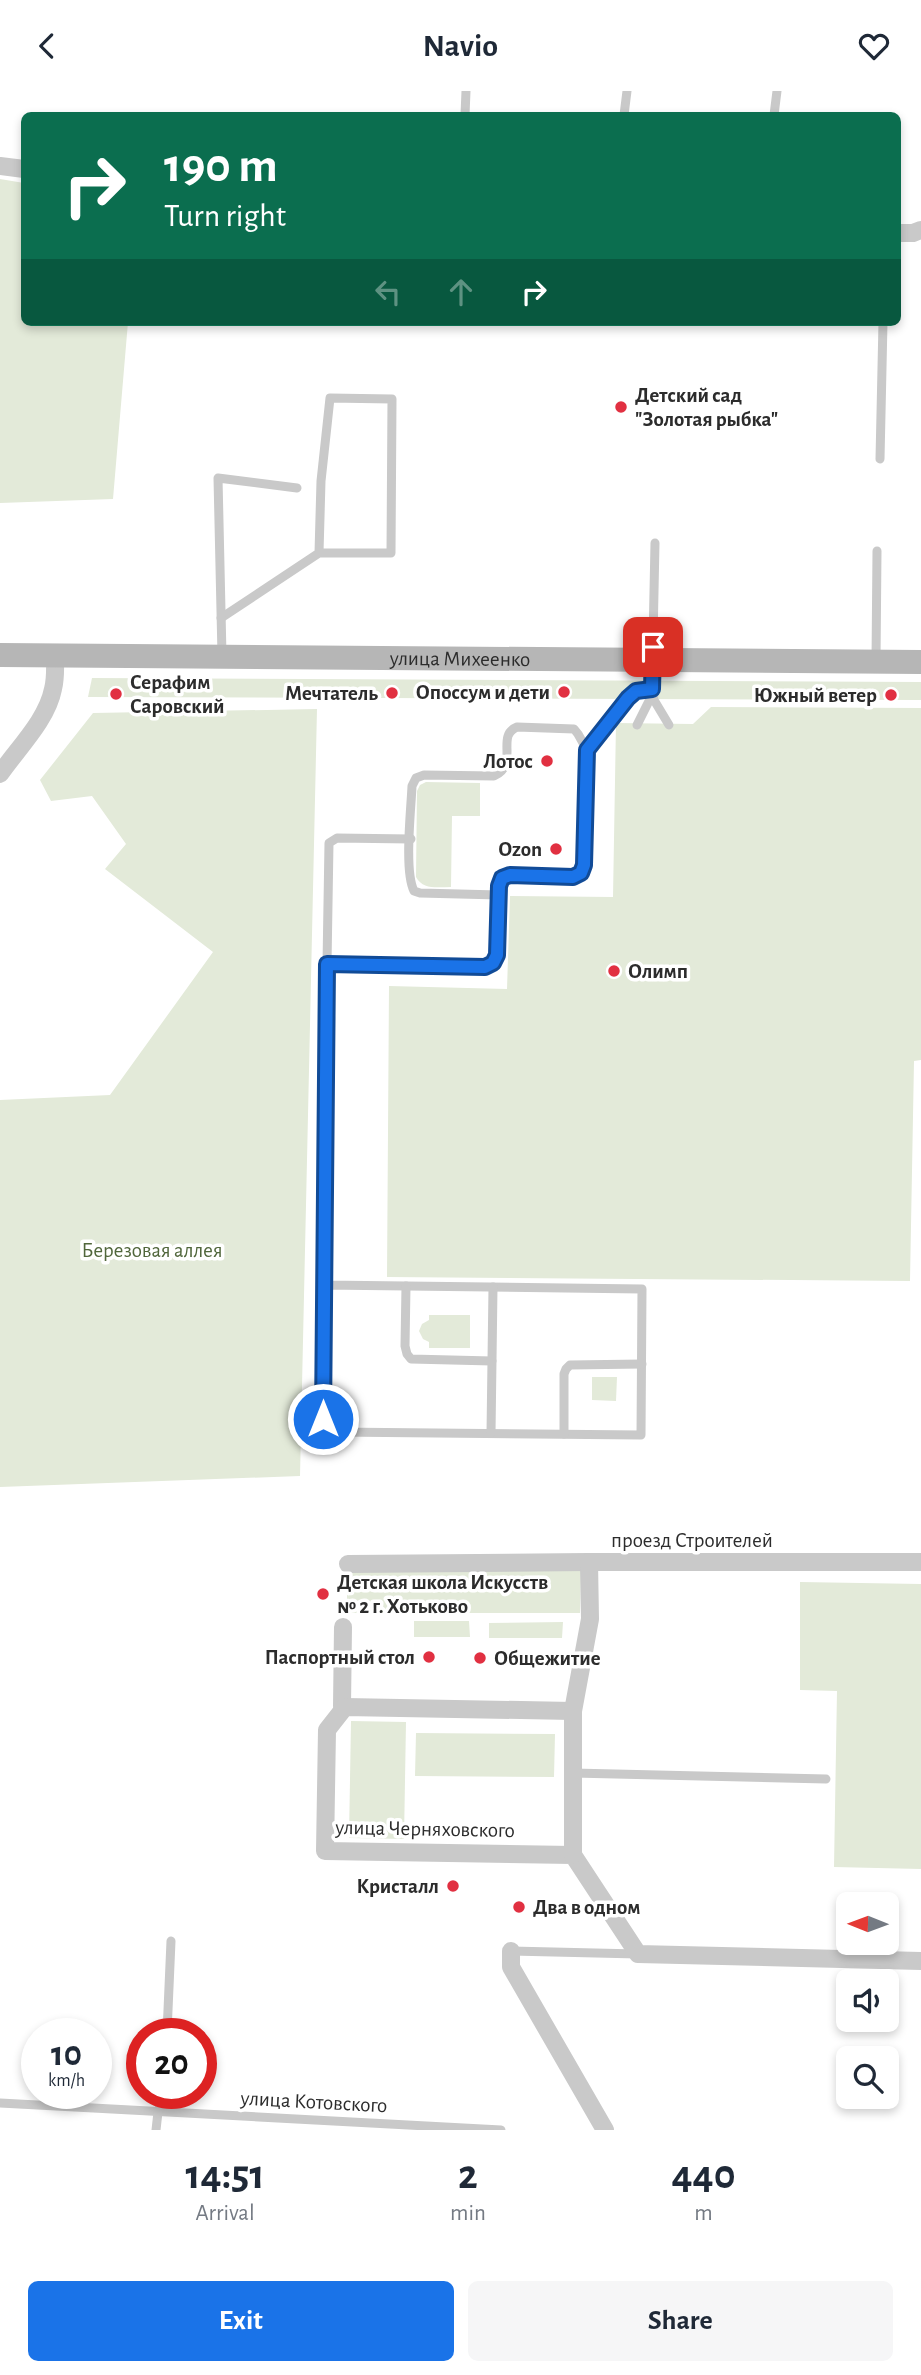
<!DOCTYPE html>
<meta charset="utf-8">
<style>
:root{--surface:#fff;--page:#f6f6f7;--text:#1f2937;--muted:#747a83;--accent:#1a73e8}
body{margin:0;font-family:"Alegreya Sans",sans-serif;background:var(--page);color:var(--text);height:100vh;display:flex;flex-direction:column;font-size:26px;white-space:nowrap}
*{box-sizing:border-box;margin:0}
p{font-size:23px;color:var(--muted)}
.icon{flex:none;width:38px;height:38px;fill:none;stroke:currentColor;stroke-width:2;stroke-linecap:round;stroke-linejoin:round}
.map{position:relative;height:2039px;overflow:hidden}
.sheet{display:flex;flex-direction:column;background:var(--surface);flex:1}
.sheet>*{flex:none}
.hud{position:absolute;left:21px;top:21px;width:880px;height:214px;border-radius:10px;box-shadow:0 4px 10px #0003;background:#0b6e4f;color:#fff;overflow:hidden}
.needle{width:46px;rotate:271deg}
.controls{position:absolute;left:836px;top:1801px;display:grid;gap:14px}
.controls a{display:grid;place-items:center;width:63px;height:63px;border-radius:10px;background:var(--surface);box-shadow:0 4px 10px #0003;font-size:35px}
.speed{position:absolute;left:21px;top:1927px;display:flex;gap:14px;font-size:35px;font-weight:700;text-align:center}
.speed>*{display:grid;place-content:center;width:91px;height:91px;border-radius:50%;background:var(--surface);box-shadow:0 4px 10px #0003;line-height:1}
.speed small{font-size:18px;font-weight:400}
.speed .limit{border:10px solid #d22;background:#fff;color:#111}
.pin{position:absolute;display:grid;place-items:center;width:60px;height:60px;color:#fff;margin:-30px;border-radius:14px;box-shadow:0 4px 10px #0006}
.me{position:absolute;width:77px;margin:-38px;rotate:0deg;stroke-linejoin:round;filter:drop-shadow(0 0 5px #0008)}
.turn{display:flex;align-items:center;gap:24px;height:147px;padding:0 28px;font-size:32px}
.turn .icon{width:91px;height:91px;stroke-width:2.5}
.turn b{display:block;font-size:49px;line-height:60px}
.lanes{display:flex;align-items:center;height:66px;padding:0 28px;background:#0003;justify-content:center;gap:35px;direction:ltr}
.lanes .off{opacity:.35}
.eta{display:flex;justify-content:space-evenly;align-items:center;height:119px;text-align:center}
.eta b{font-size:42px;font-weight:600;line-height:49px}
.primary-button{display:flex;gap:14px;margin-top:auto;padding:14px 28px}
.primary-button a{flex:1;height:80px;border-radius:10px;background:var(--accent);color:#fff;font-size:28px;font-weight:600;line-height:80px;text-align:center}
.primary-button a+a{background:var(--page);color:var(--text)}
header{display:flex;justify-content:space-between;align-items:center;height:91px;padding:0 28px;background:var(--surface);font-size:32px;font-weight:600}
.map>svg:first-child{display:block}
.green{fill:#e3ead9}
.lines{fill:none;stroke-linecap:round;stroke-linejoin:round}
.lane{stroke:#c9c9c9;stroke-width:9}
.street{stroke:#c9c9c9;stroke-width:18}
.secondary{stroke:#b6b6b6;stroke-width:24}
.route-casing{stroke:#114b97;stroke-width:18}
.route{stroke:#1a73e8;stroke-width:12}
.poi-dot{fill:#e13041;stroke:#fff;stroke-width:2.5}
.labels{text-anchor:middle;dominant-baseline:central;stroke-width:7;stroke-linejoin:round;paint-order:stroke}
.poi-label{font-size:21px;font-weight:bold;fill:#2c2c2c;stroke:#fff;text-anchor:end}
.street-label{font-size:21px;fill:#2c2c2c;stroke:#fff}
.park-label{font-size:21px;fill:#50663b;stroke:#fff}
</style>
<header><svg class="icon" aria-label="back" viewBox="0 0 24 24"><path d="M15 5l-7 7 7 7"/></svg>Navio<svg class="icon" aria-label="heart" viewBox="0 0 24 24"><path d="M12 20l-8-8c-3-5 5-10 8-4 3-6 11-1 8 4z"/></svg></header>
<div class="map">
<svg width="921" height="2039" viewBox="0 0 921 2039">
<rect width="100%" height="100%" fill="#fff"/>
<g class="green">
<path d="M0,88L24,92V231H128L113,408L0,412Z"/>
<path d="M92,587L921,591V609L88,606Z"/>
<path d="M711,616L921,617V969L914,970L910,1190L387,1186L389,895L507,898L510,805L613,806L616,632L693,633Z"/>
<path d="M317,618L300,1385L0,1396V1009L110,1004L213,861L105,778L126,753L92,705L51,710L40,689L93,622Z"/>
<path d="M426,691L480,692V725H452L451,796C437,796 423,799 416,786L417,700L420,694Z"/>
<path d="M429,1224H470V1257H429V1251L423,1248L419,1240L422,1233L429,1229Z"/>
<path d="M592,1286H617L616,1310L592,1309Z"/>
<path d="M347,1478L581,1479L580,1522H347Z"/>
<path d="M800,1491L921,1493V1778L834,1776L837,1600L800,1599Z"/>
<path d="M414,1530H469L470,1546H414Z"/>
<path d="M563,1531L562,1547H489V1532Z"/>
<path d="M351,1630L406,1631L404,1748L349,1747Z"/>
<path d="M416,1642L555,1643L554,1686L415,1685Z"/>
</g>
<g class="lines">
<g class="lane">
<path d="M465,24L466,0"/>
<path d="M624,24L627,0"/>
<path d="M774,24L777,0"/>
<path d="M880,368L883,231"/>
<path d="M221,527L319,462H391L392,308L330,307L321,390L319,462"/>
<path d="M222,564L218,387L297,397"/>
<path d="M876,569L877,460"/>
<path d="M653,602L654,609L669,634"/>
<path d="M637,634L650,608L652,598L655,452"/>
<path d="M411,748L337,747L329,752L327,873L485,876L493,872L497,864L499,795L502,787L510,784L573,786L581,782L584,774L587,659L628,607L636,600L652,598"/>
<path d="M499,804L420,802L414,800C404,780 411,719 412,695L416,687L424,684L494,685C520,673 495,645 517,636L574,638L578,643L587,659"/>
<path d="M324,1194L642,1198L641,1344L336,1341C328,1340 325,1336 323,1328L327,873"/>
<path d="M406,1195L405,1255L407,1263L411,1268L492,1270"/>
<path d="M491,1342L493,1196"/>
<path d="M564,1343V1283L566,1278L570,1274L642,1273"/>
<path d="M573,1682L826,1688"/>
<path d="M511,1860L638,1863"/>
<path d="M167,1942L171,1850"/>
<path d="M0,2012L501,2039"/>
<path d="M156,2039L158,2021L164,2002"/>
</g>
<g class="street">
<path d="M0,75L24,78"/>
<path d="M898,142H913L921,139"/>
<path d="M0,683C18,657 47,629 53,598C56,587 55,575 55,564"/>
<path d="M348,1473L589,1471"/>
<path d="M343,1536L342,1615L345,1616"/>
<path d="M573,1620L345,1616L327,1639L325,1760L573,1764L638,1863L921,1870"/>
<path d="M573,1764V1620L590,1528L589,1471H921"/>
<path d="M511,1860V1876L605,2039"/>
</g>
<path class="secondary" id="s1" d="M0,564L921,571"/>
</g>
<g class="lines">
<defs>
<path id="route" d="M323,1328L327,873L485,876L493,872L497,864L499,795L502,787L510,784L573,786L581,782L584,774L587,659L628,607L636,600L652,598L653,556"/>
</defs>
<use href="#route" class="route-casing"/>
<use href="#route" class="route"/>
</g>
<g class="poi-dot">
<circle cx="621" cy="316" r="7"/>
<circle cx="564" cy="601" r="7"/>
<circle cx="392" cy="602" r="7"/>
<circle cx="116" cy="603" r="7"/>
<circle cx="891" cy="604" r="7"/>
<circle cx="547" cy="670" r="7"/>
<circle cx="556" cy="758" r="7"/>
<circle cx="614" cy="880" r="7"/>
<circle cx="323" cy="1503" r="7"/>
<circle cx="429" cy="1566" r="7"/>
<circle cx="480" cy="1567" r="7"/>
<circle cx="453" cy="1795" r="7"/>
<circle cx="519" cy="1816" r="7"/>
</g>
<g class="labels">
<g class="poi-label">
<text x="635" y="304" text-anchor="start">Детский сад<tspan x="635" dy="24">"Золотая рыбка"</tspan></text>
<text x="130" y="591" text-anchor="start">Серафим<tspan x="130" dy="24">Саровский</tspan></text>
<text x="550" y="601">Опоссум и дети</text>
<text x="378" y="602">Мечтатель</text>
<text x="877" y="604">Южный ветер</text>
<text x="533" y="670">Лотос</text>
<text x="542" y="758">Ozon</text>
<text x="628" y="880" text-anchor="start">Олимп</text>
<text x="337" y="1491" text-anchor="start">Детская школа Искусств<tspan x="337" dy="24">№ 2 г. Хотьково</tspan></text>
<text x="415" y="1566">Паспортный стол</text>
<text x="494" y="1567" text-anchor="start">Общежитие</text>
<text x="439" y="1795">Кристалл</text>
<text x="533" y="1816" text-anchor="start">Два в одном</text>
</g>
<g class="street-label">
<text stroke="none"><textPath href="#s1" startOffset="460">улица Михеенко</textPath></text>
<text x="692" y="1449">проезд Строителей</text>
<text transform="translate(425 1738) rotate(1)">улица Черняховского</text>
<text transform="translate(314 2011) rotate(3)">улица Котовского</text>
</g>
<g class="park-label">
<text x="152" y="1159">Березовая аллея</text>
</g>
</g>
</svg>
<div class="controls">
<a><svg class="needle" viewBox="-14 -14 28 28"><path d="M0-13l5 13h-10z" fill="#e53935"/><path d="M0 13l5-13h-10z" fill="#747a83"/></svg></a>
<a><svg class="icon" aria-label="sound" viewBox="0 0 24 24"><path d="M4 9h4l5-4v14l-5-4H4zM17 9q2 3 0 6"/></svg></a>
<a><svg class="icon" aria-label="search" viewBox="0 0 24 24"><circle cx="10" cy="10" r="6"/><path d="M15 15l6 6"/></svg></a>
</div>
<div class="speed"><div>10<small>km/h</small></div><div class="limit">20</div></div>
<div class="pin" style="left:653px;top:556px;background:#d93025"><svg class="icon" aria-label="arrive" viewBox="0 0 24 24"><path d="M6 21V4h12l-3 4 3 4H6"/></svg></div>
<svg class="me" style="left:323px;top:1328px" viewBox="-20 -20 40 40"><circle r="17" fill="#1a73e8" stroke="#fff" stroke-width="3"/><path d="M0-11L8 9 0 5-8 9z" fill="#fff"/></svg>
<div class="hud">
<div class="turn"><svg class="icon" aria-label="right" viewBox="0 0 24 24"><path d="M7 20v-9h11M14 6l5 5-5 5"/></svg><div><b>190 m</b>Turn right</div></div>
<div class="lanes"><svg class="icon off" aria-label="left" viewBox="0 0 24 24"><path d="M17 20v-9H6M10 6l-5 5 5 5"/></svg><svg class="icon off" aria-label="ahead" viewBox="0 0 24 24"><path d="M12 20V5M6 11l6-6 6 6"/></svg><svg class="icon" aria-label="right" viewBox="0 0 24 24"><path d="M7 20v-9h11M14 6l5 5-5 5"/></svg></div>
</div>
</div>
<section class="sheet">
<div class="eta">
<div><b>14:51</b><p>Arrival</p></div>
<div><b>2</b><p>min</p></div>
<div><b>440</b><p>m</p></div>
</div>
<div class="primary-button"><a>Exit</a><a>Share</a></div>
</section>
